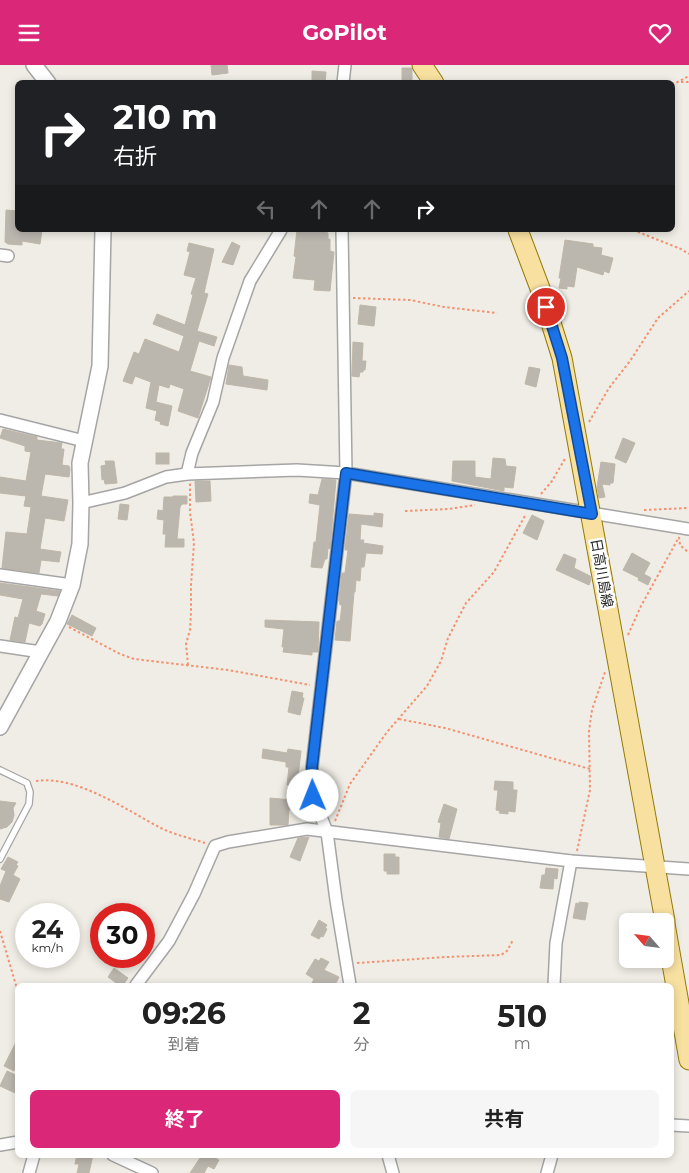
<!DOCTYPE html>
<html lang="ja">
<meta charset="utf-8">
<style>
:root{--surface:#fff;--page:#f6f6f6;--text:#222;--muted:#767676;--accent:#db2777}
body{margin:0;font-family:Montserrat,"Noto Sans JP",sans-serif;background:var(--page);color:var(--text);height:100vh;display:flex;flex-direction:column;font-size:19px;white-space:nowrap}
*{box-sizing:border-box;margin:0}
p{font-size:16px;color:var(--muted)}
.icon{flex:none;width:28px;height:28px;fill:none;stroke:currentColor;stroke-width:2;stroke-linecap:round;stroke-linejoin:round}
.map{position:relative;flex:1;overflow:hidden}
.sheet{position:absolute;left:15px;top:918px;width:659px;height:175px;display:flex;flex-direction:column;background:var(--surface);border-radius:8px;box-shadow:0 2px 8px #0003}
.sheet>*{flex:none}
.guide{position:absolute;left:15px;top:15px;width:660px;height:152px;border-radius:8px;box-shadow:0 2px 8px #0003;background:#202124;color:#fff;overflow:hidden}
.needle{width:32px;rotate:298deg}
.tools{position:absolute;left:619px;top:848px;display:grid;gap:10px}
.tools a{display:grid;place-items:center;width:55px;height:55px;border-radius:8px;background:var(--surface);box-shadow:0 2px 8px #0003;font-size:25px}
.speed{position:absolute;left:15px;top:838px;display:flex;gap:10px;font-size:25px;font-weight:700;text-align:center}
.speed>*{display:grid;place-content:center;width:65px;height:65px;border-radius:50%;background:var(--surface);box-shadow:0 2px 8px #0003;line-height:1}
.speed small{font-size:12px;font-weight:400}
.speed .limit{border:8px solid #d22;background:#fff;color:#111}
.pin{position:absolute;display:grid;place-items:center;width:42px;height:42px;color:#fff;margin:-21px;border:2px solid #fff;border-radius:50%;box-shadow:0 1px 5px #0007}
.me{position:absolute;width:55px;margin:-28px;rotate:359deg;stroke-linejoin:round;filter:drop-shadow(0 0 4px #0008)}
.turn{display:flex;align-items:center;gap:18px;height:105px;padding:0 15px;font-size:22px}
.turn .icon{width:65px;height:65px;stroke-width:2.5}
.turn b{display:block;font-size:35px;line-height:42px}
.lanes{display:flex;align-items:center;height:48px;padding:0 15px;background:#0003;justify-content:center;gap:25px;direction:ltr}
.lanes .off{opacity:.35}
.eta{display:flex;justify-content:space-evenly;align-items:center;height:85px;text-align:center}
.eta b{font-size:30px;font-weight:700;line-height:35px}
.primary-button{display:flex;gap:10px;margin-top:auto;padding:10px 15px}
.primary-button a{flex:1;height:58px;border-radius:8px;background:var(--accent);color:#fff;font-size:20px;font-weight:700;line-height:58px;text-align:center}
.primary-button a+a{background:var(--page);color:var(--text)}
header{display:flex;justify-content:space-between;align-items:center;height:65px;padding:0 15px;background:var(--accent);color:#fff;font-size:22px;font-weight:700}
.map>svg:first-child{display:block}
.building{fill:#bbb6ae;stroke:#c0b6a8}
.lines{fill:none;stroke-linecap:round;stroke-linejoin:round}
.service-casing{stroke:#a5a5a5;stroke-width:8}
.minor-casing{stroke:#a5a5a5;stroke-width:14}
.tertiary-casing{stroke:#a5a5a5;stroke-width:18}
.primary-casing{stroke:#937a06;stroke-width:21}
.path{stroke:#f49270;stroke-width:2;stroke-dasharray:2.5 2.5;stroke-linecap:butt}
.service{stroke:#fff;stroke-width:5.5}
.minor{stroke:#fff;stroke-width:11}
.tertiary{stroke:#fff;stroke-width:15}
.primary{stroke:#f8e0a0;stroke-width:19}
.route-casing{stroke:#114b97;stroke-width:12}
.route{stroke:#1a73e8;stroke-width:9}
.labels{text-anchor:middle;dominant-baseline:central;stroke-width:5;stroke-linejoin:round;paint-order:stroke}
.street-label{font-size:14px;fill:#1e1e1e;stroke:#fff}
</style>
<header><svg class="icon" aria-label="menu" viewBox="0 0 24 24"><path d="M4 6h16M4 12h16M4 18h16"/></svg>GoPilot<svg class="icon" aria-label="heart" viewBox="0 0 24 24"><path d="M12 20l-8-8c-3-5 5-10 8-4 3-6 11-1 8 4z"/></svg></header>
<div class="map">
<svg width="689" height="1108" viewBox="0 0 689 1108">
<rect width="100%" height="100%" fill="#efede5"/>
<g class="building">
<path d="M211,0H227L228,8L212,10Z"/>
<path d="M402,3H412V17L402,16Z"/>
<path d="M312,6L326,7L325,18H312Z"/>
<path d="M6,145L18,146V165H42L40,179L22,176V180L8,179L5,177Z"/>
<path d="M297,165H327V168H328V174H330V186L334,187L330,226L314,225L315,215L293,213L296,192L294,191Z"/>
<path d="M565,175L593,179V182L602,183L601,190L613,193L609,208L604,206L603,210L577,202L574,222L567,221V224L559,223L561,213H559Z"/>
<path d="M232,177L240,181L233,200L222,197Z"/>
<path d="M189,178L214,184L204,228L208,229L197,266L217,272L214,281L199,276L190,306L211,312L198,353L178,346L184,324L170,319L169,323L159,320L156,337L172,341L168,361L160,359L161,357L155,355L157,346L146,343L151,317L135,311L132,319L123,316L134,287L139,289L145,274L179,287L184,271L153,259L157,249L185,260L193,230L191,229L196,213L184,210L190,187L187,186Z"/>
<path d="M360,240L376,242L374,261L358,259Z"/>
<path d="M353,277L363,278L362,296H366L365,305H363V307H360L359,312L352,311Z"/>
<path d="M229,300L242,302L243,311L268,315L267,325L226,319Z"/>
<path d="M529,302L540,304L536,322L525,319Z"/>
<path d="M3,364L37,372V375L62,378L61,384H64L62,400L69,401L70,404L69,412L45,409L41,431L68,435L64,456L45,453L40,484L61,487L59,497L41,495L39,508L2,503L6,467L27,469L31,442L24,441L26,431L0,428V412L26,416L31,387L25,386V381L0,373Z"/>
<path d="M623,373L635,378L626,398L615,393Z"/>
<rect x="156" y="388" width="13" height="11"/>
<path d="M493,393L505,394L506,401L516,402L513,423L504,422V426L452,416L453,396H475V412L491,414Z"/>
<path d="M105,396H114L117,418L105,419L104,414L102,415L101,401L106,400Z"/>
<path d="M601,397L615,399L613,418H610V420L602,419L605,432L599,433L597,422Z"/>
<path d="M322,414L336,415L330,484L328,483L327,494H325L322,503L311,502L314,477H316L320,440L309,438L310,429L318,430Z"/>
<path d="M195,416H210L211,436L196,437Z"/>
<path d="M173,431H187V439H182L180,442L177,474H184V482H165L166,469H163L164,455L157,454L158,445L163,446L164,432H173Z"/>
<path d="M120,439L129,440L127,455L118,454Z"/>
<path d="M374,448L383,449L382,462L361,459L360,475H364L363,478L383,481L382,489L366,488L364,502H361L360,516L356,515L355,527H354L350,576L335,575L337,556H340L342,540H340L339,535L342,508H345L348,485H345L349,449L374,451Z"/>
<path d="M532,450L544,456L537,475L523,468Z"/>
<path d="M632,488L650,498L644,509L651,513L648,520L638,515L639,513L623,505Z"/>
<path d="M564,489L576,494L574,503L590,511L591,515L589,520L556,505Z"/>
<path d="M0,518L60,526L58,531L41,529L36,546L45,549L42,559L40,561L29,558L25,577L10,575L15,552L18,553L23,534L0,530Z"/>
<path d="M72,550L96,563L92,571L67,559Z"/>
<path d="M265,555L319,557L318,587H312V590L283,587L284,582H282L284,564L265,562Z"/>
<path d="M292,626L303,628L302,633H304L300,650L288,647Z"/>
<path d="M263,684L287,688L288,684L301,686L297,721L287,720L289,702H286V697L262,693Z"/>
<path d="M495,716L513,717V725H517L515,747L508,746V749L499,748L500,746L496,745L498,725H494Z"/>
<path d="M270,733L292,735L291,745L289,744L288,760H270Z"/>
<path d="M0,736L16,738L13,743L14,750L12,757L7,762L0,764Z"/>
<path d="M444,739L457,744L449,774L439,772L441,758L438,757Z"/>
<path d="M309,772L300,796L290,792L298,773Z"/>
<path d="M384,789H395V792H399V809H387V806H384Z"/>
<path d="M8,792L18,797L16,800L18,801L13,810L20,814L9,837L0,834V821L6,806L1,804Z"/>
<path d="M546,803L558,804L557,814L554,813L553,824L540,823L542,810H545Z"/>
<path d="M579,837L588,838L585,855L573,853L576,838L579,839Z"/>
<path d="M319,855L327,860L325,863L327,864L323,872L321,871L319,874L311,870Z"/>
<path d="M321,893L329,897L324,905L339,912L335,920H311L314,914L306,909L315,894L319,896Z"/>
<path d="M114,903L128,913L123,920H119L108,912Z"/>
<path d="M18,973V998L14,1006L4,1001Z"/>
<path d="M7,1006L18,1011V1024L15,1028L0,1021Z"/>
<path d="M77,1090H93L89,1108H77L79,1099H75Z"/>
<path d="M202,1090H209L219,1095L214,1104L208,1101L204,1108H190Z"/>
</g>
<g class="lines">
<defs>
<path id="service" d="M0,705L27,718L30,727L29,739L0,794"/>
<g id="minor">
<path d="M343,18L345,0"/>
<path d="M342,165L346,408L312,702L313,731L327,767L336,835L350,920"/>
<path d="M0,190L8,191"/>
<path d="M0,355L84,376"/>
<path d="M187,409L192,388L213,337L223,293L250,216L281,165"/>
<path d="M81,438L125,428L166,412L187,409L297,405L346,408L689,464"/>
<path d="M0,510L72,520"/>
<path d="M0,581L41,587"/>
<path d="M136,920L169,876L194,829L215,781L228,777L307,764L571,796L689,804"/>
<path d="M554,920L556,878L571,796"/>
<path d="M671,1060L689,1061"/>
<path d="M0,1080L18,1077"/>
<path d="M113,1090L152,1108"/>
<path d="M388,1090L393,1108"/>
<path d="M29,1108L34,1090"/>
<path d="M547,1108L552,1090"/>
</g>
<g id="tertiary">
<path d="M34,0L48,18"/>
<path d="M0,662L58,556L72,520L76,499L80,479L81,438L80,398L100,301L103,165"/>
</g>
<g id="primary">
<path d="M422,0L434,18"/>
<path d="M518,165L541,226L562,293L665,856"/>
<path d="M665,859L689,995"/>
</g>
</defs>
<use href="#service" class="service-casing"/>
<use href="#minor" class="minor-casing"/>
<use href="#tertiary" class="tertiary-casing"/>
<use href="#primary" class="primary-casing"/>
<g class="path">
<path d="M681,17H689"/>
<path d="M672,20L689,11"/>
<path d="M633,165L681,184L689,189"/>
<path d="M353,233L410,235L444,242L497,248"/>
<path d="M589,357L609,323L630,296L658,253L689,226"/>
<path d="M541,429L552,416L566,392"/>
<path d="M644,445L689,443"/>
<path d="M405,446L449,444L475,440"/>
<path d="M679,472L680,480L689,488"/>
<path d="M69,562L120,589L134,594L228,605L310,620"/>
<path d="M628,570L641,541L679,472"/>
<path d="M188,600L186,579L190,565L191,547V520L194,478L190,447V418"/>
<path d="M399,654L445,663L590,704"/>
<path d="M36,716C77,710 126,745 161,763C175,770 190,773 205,778"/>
<path d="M335,756L350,719L387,667L427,621L441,596L448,573L466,538L494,507L526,449"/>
<path d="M577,786L590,725L589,666L592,645L605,607"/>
<path d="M0,866L18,927"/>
<path d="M357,898L446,892L501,890L507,886L513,875"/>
</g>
<use href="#service" class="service"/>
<use href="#minor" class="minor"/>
<use href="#tertiary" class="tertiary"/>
<use href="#primary" class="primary"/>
</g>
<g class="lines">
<defs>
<path id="route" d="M313,731L312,702L346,408L592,449L562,293L546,242"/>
</defs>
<use href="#route" class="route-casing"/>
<use href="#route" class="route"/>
</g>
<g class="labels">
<g class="street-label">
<text transform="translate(602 508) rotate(80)">日高川島線</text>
</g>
</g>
</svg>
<div class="tools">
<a><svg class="needle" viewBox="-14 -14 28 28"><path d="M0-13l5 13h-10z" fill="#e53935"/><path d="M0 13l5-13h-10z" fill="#767676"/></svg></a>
</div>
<div class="speed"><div>24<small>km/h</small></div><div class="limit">30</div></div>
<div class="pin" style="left:546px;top:242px;background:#d93025"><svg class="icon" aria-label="arrive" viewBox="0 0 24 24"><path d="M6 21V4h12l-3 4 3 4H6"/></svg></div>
<svg class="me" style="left:313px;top:731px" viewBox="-20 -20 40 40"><circle r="19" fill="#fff"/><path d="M0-13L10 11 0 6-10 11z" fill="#1a73e8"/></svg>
<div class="guide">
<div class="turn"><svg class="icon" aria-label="right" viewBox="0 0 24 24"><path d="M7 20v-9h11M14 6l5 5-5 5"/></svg><div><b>210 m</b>右折</div></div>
<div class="lanes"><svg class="icon off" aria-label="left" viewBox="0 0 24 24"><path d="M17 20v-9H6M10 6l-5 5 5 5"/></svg><svg class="icon off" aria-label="ahead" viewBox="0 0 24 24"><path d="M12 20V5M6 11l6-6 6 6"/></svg><svg class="icon off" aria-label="ahead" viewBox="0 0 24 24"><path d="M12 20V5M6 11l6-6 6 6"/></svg><svg class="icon" aria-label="right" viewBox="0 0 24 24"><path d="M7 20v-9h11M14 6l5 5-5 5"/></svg></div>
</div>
<section class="sheet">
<div class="eta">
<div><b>09:26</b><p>到着</p></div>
<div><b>2</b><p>分</p></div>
<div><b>510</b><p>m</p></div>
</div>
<div class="primary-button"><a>終了</a><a>共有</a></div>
</section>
</div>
